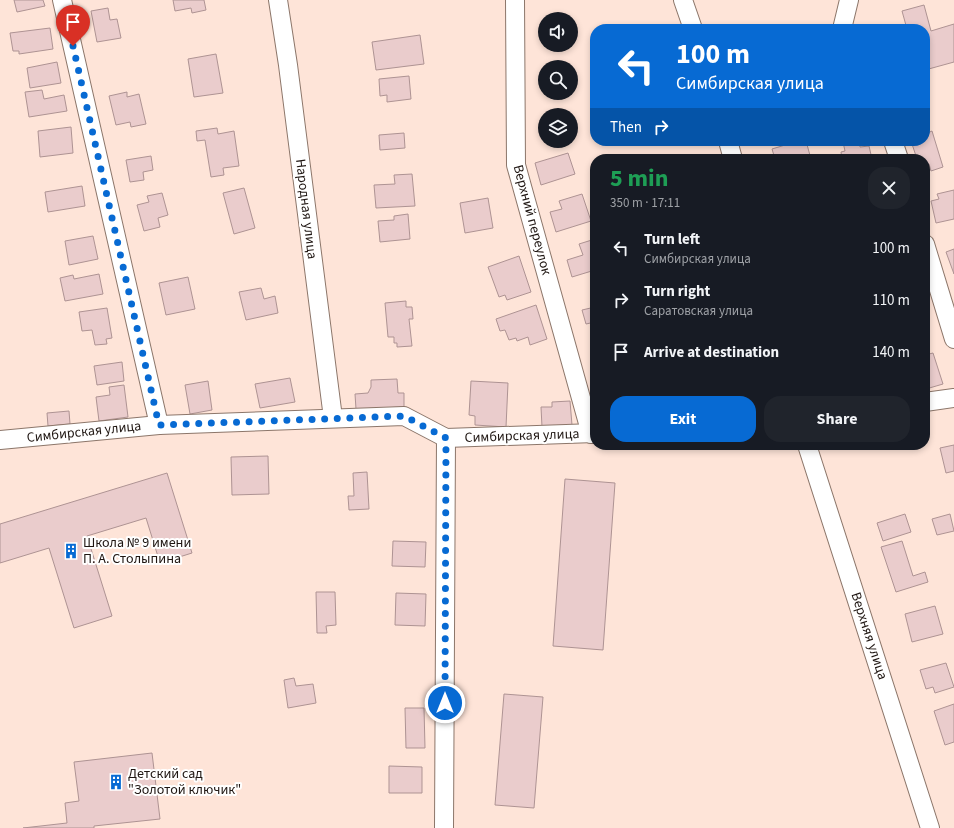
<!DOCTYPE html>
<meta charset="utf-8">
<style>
:root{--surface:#171b24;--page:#20242c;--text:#f1f3f6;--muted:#9ea1a6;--accent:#076ad3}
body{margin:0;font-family:"Source Sans 3",sans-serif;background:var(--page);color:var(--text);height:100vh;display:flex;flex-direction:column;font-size:15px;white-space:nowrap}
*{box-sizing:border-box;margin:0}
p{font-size:13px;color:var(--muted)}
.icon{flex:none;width:22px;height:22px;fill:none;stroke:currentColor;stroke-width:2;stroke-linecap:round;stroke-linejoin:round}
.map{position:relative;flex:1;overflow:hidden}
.details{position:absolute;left:590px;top:154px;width:340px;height:296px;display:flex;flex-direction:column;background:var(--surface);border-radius:16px;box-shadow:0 2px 6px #0003}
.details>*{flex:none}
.banner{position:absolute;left:590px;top:24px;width:340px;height:122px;border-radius:16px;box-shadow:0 2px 6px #0003;background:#076ad3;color:#fff;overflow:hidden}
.fabs{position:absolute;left:538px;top:12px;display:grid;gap:8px}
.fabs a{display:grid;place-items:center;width:40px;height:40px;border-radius:50%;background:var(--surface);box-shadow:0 2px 6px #0003;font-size:20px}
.pin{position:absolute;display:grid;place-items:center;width:34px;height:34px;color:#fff;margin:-41px -17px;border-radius:50% 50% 50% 0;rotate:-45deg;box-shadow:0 0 4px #0007}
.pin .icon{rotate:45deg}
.me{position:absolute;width:44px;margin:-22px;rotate:0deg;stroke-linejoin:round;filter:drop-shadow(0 0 3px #0008)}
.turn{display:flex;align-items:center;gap:14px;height:84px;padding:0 20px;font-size:18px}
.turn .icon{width:52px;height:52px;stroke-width:2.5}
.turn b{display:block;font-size:28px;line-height:34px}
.then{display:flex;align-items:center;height:38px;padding:0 20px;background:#0003;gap:8px;font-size:15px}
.round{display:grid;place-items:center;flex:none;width:42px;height:42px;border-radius:16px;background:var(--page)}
.head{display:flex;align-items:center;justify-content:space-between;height:68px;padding:0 20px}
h1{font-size:24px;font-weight:700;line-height:30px;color:#1e9e55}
.action{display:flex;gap:8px;margin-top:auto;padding:8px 20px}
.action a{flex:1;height:46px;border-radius:16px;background:var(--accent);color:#fff;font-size:16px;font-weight:700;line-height:46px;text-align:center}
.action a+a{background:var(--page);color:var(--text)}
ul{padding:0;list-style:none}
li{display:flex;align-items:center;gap:12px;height:52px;padding:0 20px}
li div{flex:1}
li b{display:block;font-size:15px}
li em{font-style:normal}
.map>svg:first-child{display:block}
.building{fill:#eacccc;stroke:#ae9393}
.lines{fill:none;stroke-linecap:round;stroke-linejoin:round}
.street-casing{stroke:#8c766a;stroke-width:20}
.street{stroke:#fff;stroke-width:18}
.route{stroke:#076ad3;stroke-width:7;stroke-dasharray:0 12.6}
.labels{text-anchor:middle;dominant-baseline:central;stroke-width:4;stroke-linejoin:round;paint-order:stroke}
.street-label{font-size:14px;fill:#1f1612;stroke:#fff}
.poi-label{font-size:14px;fill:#1f1612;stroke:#fff;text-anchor:start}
</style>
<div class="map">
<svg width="954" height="828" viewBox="0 0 954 828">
<rect width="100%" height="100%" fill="#fee4d8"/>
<g class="building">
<path d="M14,0H43L45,6L17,12Z"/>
<path d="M173,0H204L206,10L192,13L191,8L175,11Z"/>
<path d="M924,5L931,31L954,24V62L925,70V29H907L902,11Z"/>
<path d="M108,8L110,20L117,19L121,38L97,42L91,11Z"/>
<path d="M50,28L53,49L19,54V51H13L10,33Z"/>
<path d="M420,35L424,64L376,70L372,42Z"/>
<path d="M216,54L223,93L194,97L188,59Z"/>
<path d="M57,62L61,83L30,88L27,68Z"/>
<path d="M409,76L411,99L387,102V95L380,96L379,79Z"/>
<path d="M42,90L44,99L64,95L67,111L29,117L25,92Z"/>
<path d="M127,92V97L139,94L146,124L131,127L130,122L116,125L109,96Z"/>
<path d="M71,127L73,153L40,157L38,131Z"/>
<path d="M217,128L218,134L234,131L239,166L223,168L224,175L211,177L205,140L197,141L196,131Z"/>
<path d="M932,131L943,167L931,171L929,164L925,165V159H917L911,141H925V134Z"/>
<path d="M404,133L405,148L380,150L379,135Z"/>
<path d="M798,141H806L811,159H775L772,149Z"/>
<path d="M848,141H859L860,147L869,146L872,159H842L841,152L845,151L843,142Z"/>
<path d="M568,153L575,174L541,185L535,163Z"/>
<path d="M151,156L153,170L143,172L144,180L130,182L126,160Z"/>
<path d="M412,174L415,206L376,208L374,185L395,184L394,175Z"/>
<path d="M82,186L85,206L48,212L45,192Z"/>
<path d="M244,188L255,228L234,234L223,193Z"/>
<path d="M954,190V219L936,223L931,201L939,199L937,194Z"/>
<path d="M162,193L168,215L158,218L160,227L144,231L137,205L149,202L147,196Z"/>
<path d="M582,194L591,221L556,232L550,212L562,209L559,201Z"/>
<path d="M488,198L493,228L465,233L460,203Z"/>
<path d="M408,214L410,239L380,242L378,221L394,220V216Z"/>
<path d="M93,236L98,259L69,265L65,241Z"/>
<path d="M595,239V270L572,277L567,260L583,255L579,244Z"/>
<path d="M954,249V274L946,252Z"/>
<path d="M519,256L531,292L507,300L505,295L499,297L488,267Z"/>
<path d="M99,274L103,294L65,301L60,278L73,275L74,279Z"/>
<path d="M188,277L195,309L166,315L159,283Z"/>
<path d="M261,288L264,299L275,296L278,313L246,320L239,292Z"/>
<path d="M406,301V307H412L413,319H409L412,346L397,347V343H394V337H388L385,303Z"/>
<path d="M536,305L547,339L530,345L528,337L517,341L516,338L509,340L505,330L500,331L496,319Z"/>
<path d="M595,307V322L586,324L582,310Z"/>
<path d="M107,308L112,338L106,339L107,344L95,345L92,330L82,331L79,312Z"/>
<path d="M933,353L943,384L926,389L925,385V355Z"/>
<path d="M122,362L124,381L97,385L94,366Z"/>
<path d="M290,378L295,402L260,408L255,384Z"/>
<path d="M397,379L398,393H404V407L356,409L355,394L368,393L371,387V380Z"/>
<path d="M208,381L212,410L190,414L185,385Z"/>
<path d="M471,381L508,383L506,427L475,425V416L469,415Z"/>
<path d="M124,385L128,417L99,421L96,397L110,395L109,387Z"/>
<path d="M570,401L572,425L542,427L541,407H552V402Z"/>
<path d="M69,411L70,424L48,426L47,413Z"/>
<path d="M954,445V471L946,473L940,448Z"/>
<path d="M268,456L269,494L232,495L231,457Z"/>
<path d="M367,472L369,509L349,510L348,496H354L353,473Z"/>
<path d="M167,473L192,553L160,563L146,518L87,536L112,616L74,628L49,548L0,563V524Z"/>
<path d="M565,479L615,483L603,650L553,646Z"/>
<path d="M905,514L911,532L883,541L877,523Z"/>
<path d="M950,514L954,531L937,535L932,519Z"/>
<path d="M393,541L426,542L425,567L392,566Z"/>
<path d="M902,541L913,576L925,572L928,582L896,592L881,547Z"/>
<path d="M316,592H335L336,625L326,626L327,633H317Z"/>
<path d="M396,593L426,594L425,626L395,625Z"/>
<path d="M935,606L943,634L912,642L905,614Z"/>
<path d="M946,663L954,687L935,693L933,687L926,689L920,670Z"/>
<path d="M294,678L296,686L313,684L316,703L288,708L284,680Z"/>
<path d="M504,694L543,697L534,808L495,805Z"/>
<path d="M954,704V742L945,745L934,711Z"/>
<path d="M405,708H424L425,748H406Z"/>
<path d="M152,753L160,819L94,826V828H23L67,823L65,803L79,801L74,762Z"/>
<path d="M389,766L422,767V793H389Z"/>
</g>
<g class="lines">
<defs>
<g id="street">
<path d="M62,0L159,425"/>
<path d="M278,0L288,65L333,418"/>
<path d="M515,0L516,165L591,434"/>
<path d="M683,0L693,29"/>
<path d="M842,29L849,0"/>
<path d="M728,141L733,159"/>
<path d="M893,141L899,159"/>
<path d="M925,244L954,339"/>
<path d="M925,402L954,398"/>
<path d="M0,440L159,425L404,416L446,438L595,433"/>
<path d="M807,445L930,828"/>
<path d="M444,828L446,438"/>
</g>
</defs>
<use href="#street" class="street-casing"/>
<use href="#street" class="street"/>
</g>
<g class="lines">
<path class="route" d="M73,46L159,425L404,416L446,438L445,703"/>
</g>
<defs>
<symbol id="building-bare" viewBox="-9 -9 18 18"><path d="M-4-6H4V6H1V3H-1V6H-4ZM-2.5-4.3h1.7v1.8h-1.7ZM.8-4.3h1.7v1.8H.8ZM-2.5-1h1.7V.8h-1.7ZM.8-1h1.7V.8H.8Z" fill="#076ad3" stroke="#fff" stroke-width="2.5" paint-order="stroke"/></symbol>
</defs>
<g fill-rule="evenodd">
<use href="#building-bare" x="60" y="540" width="22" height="22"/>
<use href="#building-bare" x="105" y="771" width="22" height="22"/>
</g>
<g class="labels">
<g class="street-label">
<text transform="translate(306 209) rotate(83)">Народная улица</text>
<text transform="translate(532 220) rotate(75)">Верхний переулок</text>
<text transform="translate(84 432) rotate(-6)">Симбирская улица</text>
<text transform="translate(522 436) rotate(-2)">Симбирская улица</text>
<text transform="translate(869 636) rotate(72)">Верхняя улица</text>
</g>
<g class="poi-label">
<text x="83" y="543">Школа № 9 имени<tspan x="83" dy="16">П. А. Столыпина</tspan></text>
<text x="128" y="774">Детский сад<tspan x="128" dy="16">"Золотой ключик"</tspan></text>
</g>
</g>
</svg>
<div class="fabs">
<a><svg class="icon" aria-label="sound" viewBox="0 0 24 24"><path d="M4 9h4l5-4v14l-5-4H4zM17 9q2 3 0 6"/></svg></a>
<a><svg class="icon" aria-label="search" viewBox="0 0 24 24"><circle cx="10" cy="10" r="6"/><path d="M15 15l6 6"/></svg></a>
<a><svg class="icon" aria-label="layers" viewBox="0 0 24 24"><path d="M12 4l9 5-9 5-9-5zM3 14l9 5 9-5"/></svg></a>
</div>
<div class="pin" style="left:73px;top:46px;background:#d93025"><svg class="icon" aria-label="arrive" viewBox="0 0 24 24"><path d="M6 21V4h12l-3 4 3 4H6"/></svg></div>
<svg class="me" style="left:445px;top:703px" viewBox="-20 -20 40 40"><circle r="17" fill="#076ad3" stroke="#fff" stroke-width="3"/><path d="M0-11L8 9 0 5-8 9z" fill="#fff"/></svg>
<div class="banner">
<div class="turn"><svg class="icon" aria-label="left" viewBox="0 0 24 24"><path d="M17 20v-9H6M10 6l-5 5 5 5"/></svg><div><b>100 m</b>Симбирская улица</div></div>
<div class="then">Then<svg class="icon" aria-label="right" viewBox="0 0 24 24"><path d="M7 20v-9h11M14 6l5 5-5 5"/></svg></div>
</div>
<section class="details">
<div class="head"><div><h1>5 min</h1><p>350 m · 17:11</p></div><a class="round"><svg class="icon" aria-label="close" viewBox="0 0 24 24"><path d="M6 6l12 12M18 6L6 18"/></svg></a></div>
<ul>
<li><svg class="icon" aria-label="left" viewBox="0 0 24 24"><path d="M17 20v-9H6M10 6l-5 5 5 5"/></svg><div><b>Turn left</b><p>Симбирская улица</p></div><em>100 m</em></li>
<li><svg class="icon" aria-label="right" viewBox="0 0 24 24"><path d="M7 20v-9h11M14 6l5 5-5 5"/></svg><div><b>Turn right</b><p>Саратовская улица</p></div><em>110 m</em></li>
<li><svg class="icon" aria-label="arrive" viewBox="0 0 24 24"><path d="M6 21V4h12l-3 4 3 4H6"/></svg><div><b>Arrive at destination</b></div><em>140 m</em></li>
</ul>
<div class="action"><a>Exit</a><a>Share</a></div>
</section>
</div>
